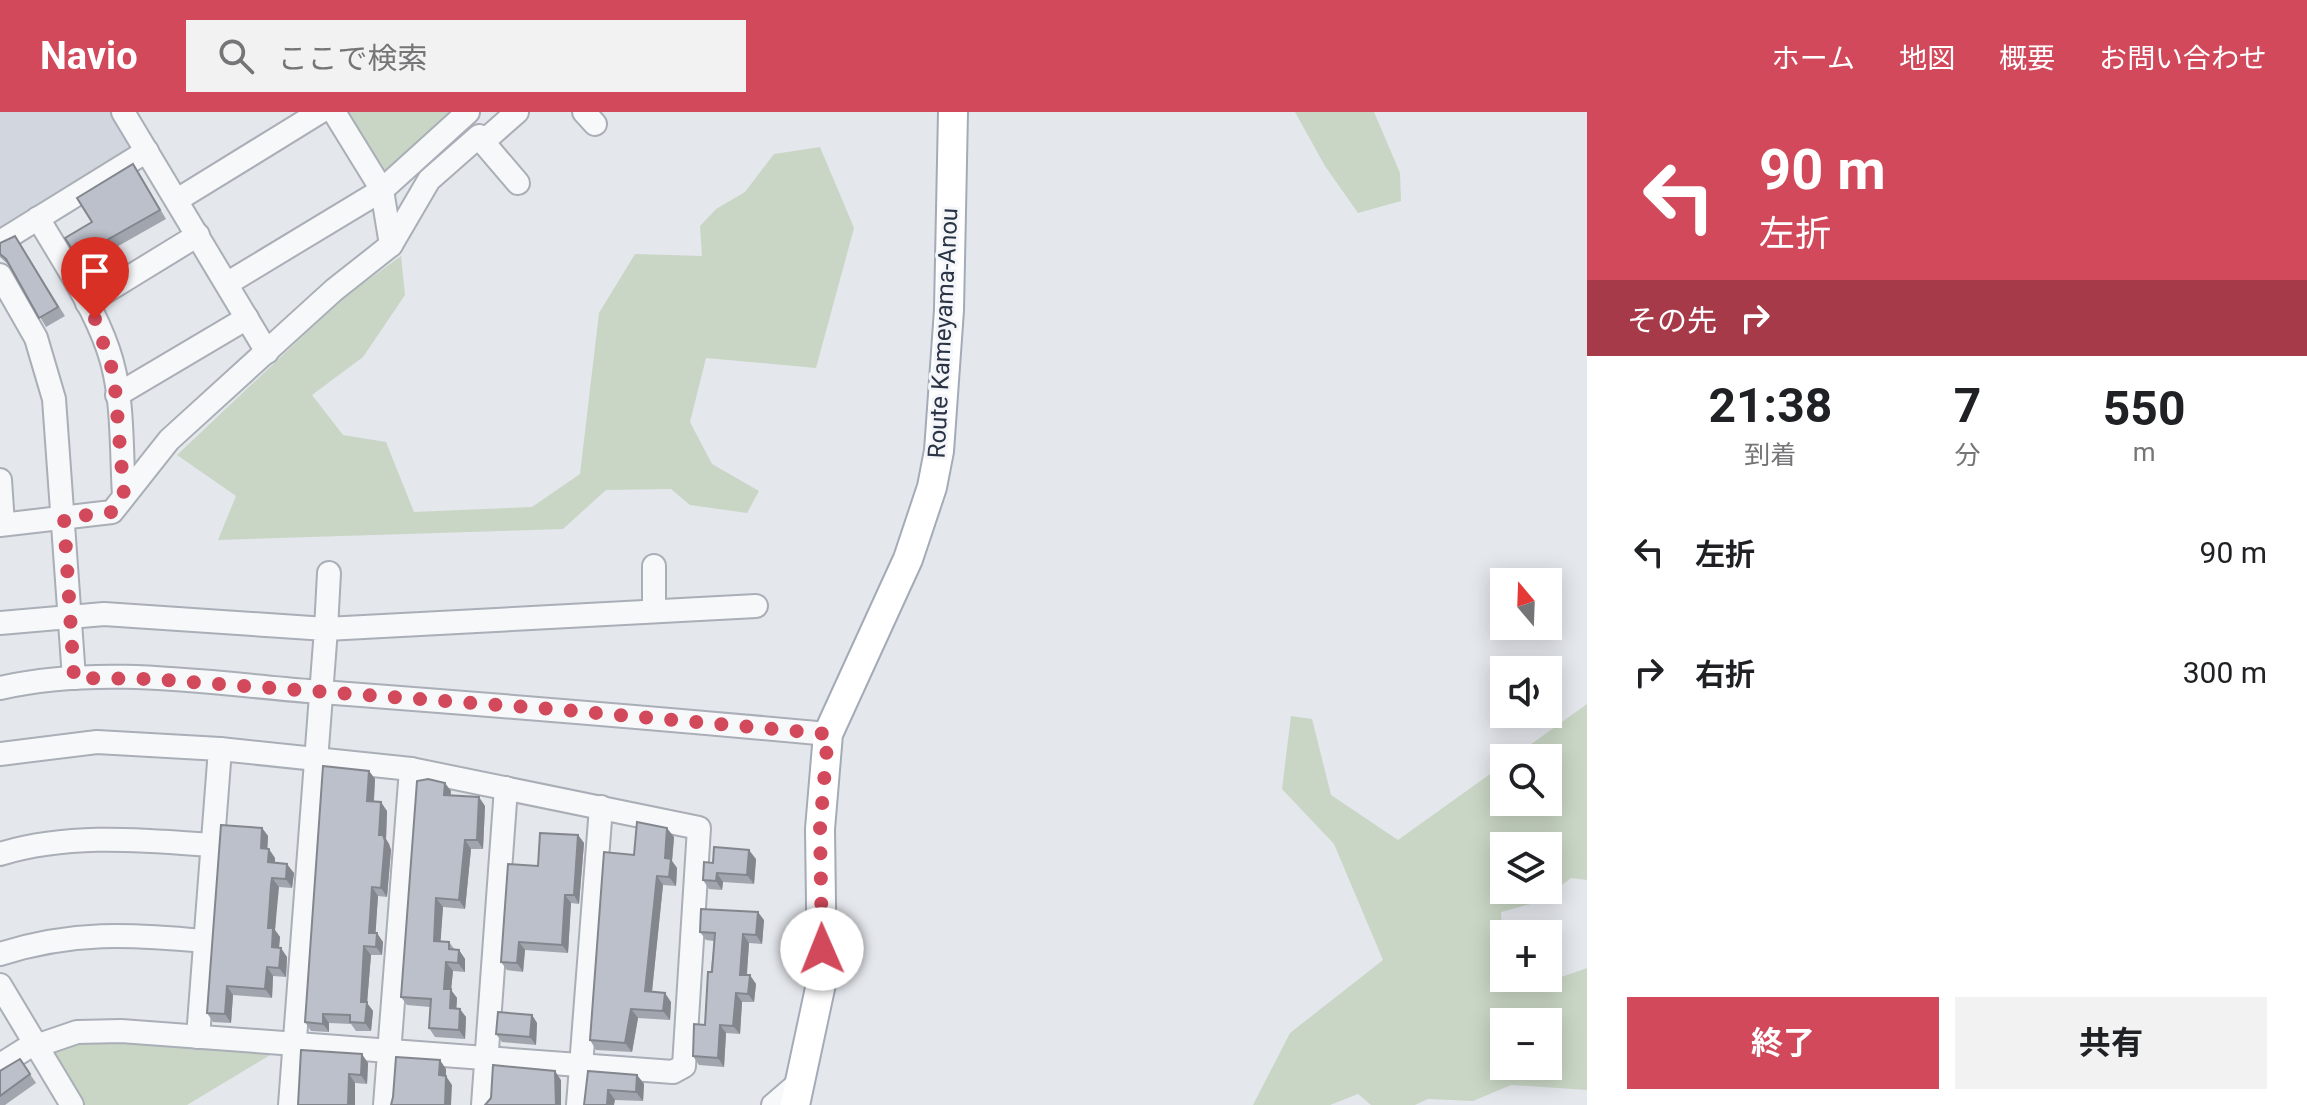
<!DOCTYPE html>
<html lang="ja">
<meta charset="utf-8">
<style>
:root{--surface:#fff;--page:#f2f2f2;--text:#202124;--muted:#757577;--accent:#d1495b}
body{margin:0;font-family:Roboto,"Noto Sans JP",sans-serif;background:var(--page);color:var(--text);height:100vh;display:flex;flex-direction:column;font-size:30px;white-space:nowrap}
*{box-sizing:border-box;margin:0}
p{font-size:26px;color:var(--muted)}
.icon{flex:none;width:44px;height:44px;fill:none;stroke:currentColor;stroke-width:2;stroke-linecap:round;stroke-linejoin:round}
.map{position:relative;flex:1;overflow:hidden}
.details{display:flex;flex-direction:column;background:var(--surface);width:720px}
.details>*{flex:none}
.top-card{background:#d1495b;color:#fff;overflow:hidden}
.needle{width:52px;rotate:341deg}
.controls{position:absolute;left:1490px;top:456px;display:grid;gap:16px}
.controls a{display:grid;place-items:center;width:72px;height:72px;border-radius:0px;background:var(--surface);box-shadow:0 4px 20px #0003;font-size:40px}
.pin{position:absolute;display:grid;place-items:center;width:68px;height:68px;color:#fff;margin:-82px -34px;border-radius:50% 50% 50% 0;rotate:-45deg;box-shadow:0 0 8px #0007}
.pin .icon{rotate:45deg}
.me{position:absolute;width:88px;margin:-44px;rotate:359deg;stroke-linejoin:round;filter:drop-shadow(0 0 6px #0008)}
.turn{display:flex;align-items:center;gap:28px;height:168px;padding:0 40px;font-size:36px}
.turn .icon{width:104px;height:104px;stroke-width:2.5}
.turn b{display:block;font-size:56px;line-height:68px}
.then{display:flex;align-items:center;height:76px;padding:0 40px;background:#0003;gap:16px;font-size:30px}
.eta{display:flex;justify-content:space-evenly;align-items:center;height:136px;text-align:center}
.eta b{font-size:48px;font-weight:700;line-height:56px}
.primary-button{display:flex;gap:16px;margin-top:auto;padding:16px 40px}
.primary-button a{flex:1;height:92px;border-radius:0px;background:var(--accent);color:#fff;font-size:32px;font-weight:700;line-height:92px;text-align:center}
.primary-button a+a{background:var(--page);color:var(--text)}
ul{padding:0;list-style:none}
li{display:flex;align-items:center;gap:24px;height:120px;padding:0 40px}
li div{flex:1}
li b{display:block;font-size:30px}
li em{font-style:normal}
header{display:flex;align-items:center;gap:48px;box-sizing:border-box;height:112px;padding:0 40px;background:var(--accent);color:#fff}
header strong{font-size:38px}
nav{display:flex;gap:44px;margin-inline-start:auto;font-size:28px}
.search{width:560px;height:72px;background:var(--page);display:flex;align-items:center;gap:20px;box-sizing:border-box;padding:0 28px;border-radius:0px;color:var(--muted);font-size:30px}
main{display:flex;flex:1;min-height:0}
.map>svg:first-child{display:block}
.built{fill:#d2d6de}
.green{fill:#c9d6c5;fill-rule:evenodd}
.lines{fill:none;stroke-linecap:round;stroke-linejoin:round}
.minor-casing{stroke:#a9aeb7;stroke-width:26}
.major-casing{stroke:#a3abb8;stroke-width:32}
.minor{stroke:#f7f8fa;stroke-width:22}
.major{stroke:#fff;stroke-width:28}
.wall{fill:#a1a5ae}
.shaded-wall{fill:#83868d}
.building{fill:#bbc0ca;stroke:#83868d;stroke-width:2}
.route{stroke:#d1495b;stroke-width:14;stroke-dasharray:0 25.2}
.labels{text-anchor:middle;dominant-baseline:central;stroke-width:6;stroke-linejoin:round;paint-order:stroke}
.street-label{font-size:24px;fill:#2b3445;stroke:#f4f6f9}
</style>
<header>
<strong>Navio</strong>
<div class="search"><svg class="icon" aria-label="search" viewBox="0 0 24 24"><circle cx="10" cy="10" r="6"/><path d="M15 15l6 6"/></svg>ここで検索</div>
<nav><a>ホーム</a><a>地図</a><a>概要</a><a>お問い合わせ</a></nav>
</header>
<main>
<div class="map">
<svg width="1587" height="993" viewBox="0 0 1587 993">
<rect width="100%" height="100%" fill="#e4e7ec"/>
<path class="built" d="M0,0H114L132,29L130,37L0,115Z"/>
<g class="green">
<path d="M344,0H459L385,68Z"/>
<path d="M1295,0H1374L1400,61L1401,89L1358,101L1325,54Z"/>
<path d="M820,35L854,116L816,256L706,246L690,310L712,352L759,379L747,401L690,393L671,377L606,378L563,417L218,428L236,384L177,343L343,186L401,144L405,183L363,245L312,283L343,323L386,330L414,400L532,395L580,362L599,201L635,142L702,144L700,114L716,97L745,80L774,42Z"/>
<path d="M1587,592V768L1571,766L1541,789L1501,800L1504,866H1547L1550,869L1587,856V978L1511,973L1473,989L1428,987L1415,993H1371L1358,982L1330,993H1253L1290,921L1383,848L1334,732L1282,677L1291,604L1312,607L1331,683L1398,728L1504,652V690H1548V646H1512ZM1548,734V778H1504V734ZM1548,910V954H1504V910Z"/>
<path d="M82,927L277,939L187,993H80L53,942L56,936Z"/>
</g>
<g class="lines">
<defs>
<g id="minor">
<path d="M123,0L267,240"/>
<path d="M334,0L382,78L391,133"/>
<path d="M584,0L595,12"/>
<path d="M483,30L518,71"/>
<path d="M177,88L320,0"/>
<path d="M38,106C63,149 92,191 108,237C124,282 121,337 124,384"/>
<path d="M0,130L147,39"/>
<path d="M0,163L36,226L54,287L74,566"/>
<path d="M228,171L382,78L468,0"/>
<path d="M87,191L198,123"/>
<path d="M117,283L247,206"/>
<path d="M0,368L3,412"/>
<path d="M0,413L112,400L169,328L334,178L391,133L429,68L479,24L483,30L517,0"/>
<path d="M329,461L326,517L756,494"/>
<path d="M654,499V454"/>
<path d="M0,511L104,502L326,517L290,993"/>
<path d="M0,576C100,553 208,571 308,579C482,592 655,606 828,622"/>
<path d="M0,642L97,630L220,637L198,925"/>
<path d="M0,742C70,721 140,728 212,733"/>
<path d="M0,842C73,819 129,822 204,829"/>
<path d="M0,873L72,993"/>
<path d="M36,934L77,920L121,919L673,960L684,954L699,716L411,657L220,637"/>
<path d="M0,953L35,931"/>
<path d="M385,993L411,657"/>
<path d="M483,993L506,676"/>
<path d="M578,993L601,695"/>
<path d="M773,993L802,968"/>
</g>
<path id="major" d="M795,993L822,867L820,717L828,622L908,447L932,375L939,339L949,198L953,0"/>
</defs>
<use href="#minor" class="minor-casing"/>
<use href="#major" class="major-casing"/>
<use href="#minor" class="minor"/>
<use href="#major" class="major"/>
</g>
<g class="wall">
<path d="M139,61L166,107L83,154L77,145L92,110Z"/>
<path d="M15,124L65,204L46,215L10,154L0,145V131Z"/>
<path d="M369,659L375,667L374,690L387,699L386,727L389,732L391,738L387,785L378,784L375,821L383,830L382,843H371L367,891L373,899L371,919H356L351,912L329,911V920L311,919L305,910Z"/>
<path d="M451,679L450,683L485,694L483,737H471L465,797L443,795L440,829L449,830L455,838H459L465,847V860L453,859L451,878L457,886L456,896L466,905L465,927L435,925L429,916L430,895L407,893L401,885Z"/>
<path d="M262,716L268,724L267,737L275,746V751L294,761L292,776L279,775L277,782L275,818L280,825L279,836L287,845L286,865L273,864L272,886L233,883L231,911L213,910L207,901Z"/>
<path d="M578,723L584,731L579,792L571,791L568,841L525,838L523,860L507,858L501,850L538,754Z"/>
<path d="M674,725L672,749L677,756L676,774L663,773L652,880L671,890L670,908L638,906L632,940L596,938L590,928L634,743Z"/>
<path d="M756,747L754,772L723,770L722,778L709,777L703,768L713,751Z"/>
<path d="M764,808L762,832L749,831L747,863L756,872L754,890H742L740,922L726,921L724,955L699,953L693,944L705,913L714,829L706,828L700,820Z"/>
<path d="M532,903L537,911L536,933L502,930L496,922Z"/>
<path d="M301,938L368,951L367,972L355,971Z"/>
<path d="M20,947L36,971L5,993H0V959Z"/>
<path d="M637,963L644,972L643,989L615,988L584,993Z"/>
</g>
<g class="shaded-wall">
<path d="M369,659L375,667L373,698L367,689Z"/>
<path d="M445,671L451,679L450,691L444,683Z"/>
<path d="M479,685L485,694L483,737L477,728Z"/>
<path d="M381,690L387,699L386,727L389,732L391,738L387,785L381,776L379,723Z"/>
<path d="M262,716L268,724L267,745L261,736Z"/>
<path d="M667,716L674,725L672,749L677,756L676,774L669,765L665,746Z"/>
<path d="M578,723L584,731L579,792L574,783Z"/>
<path d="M465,728L471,737L465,797L459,788Z"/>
<path d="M269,737L275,746L274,759L268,750Z"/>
<path d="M749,738L756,747L754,772L747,763Z"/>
<path d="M287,752L294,761L292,776L286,767Z"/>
<path d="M717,761L723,770L722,778L716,769Z"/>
<path d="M657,764L663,773L651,888L645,879Z"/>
<path d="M272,766L279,775L275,818L280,825L278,844L272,835L268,816Z"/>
<path d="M372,775L378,784L375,830L369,821Z"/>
<path d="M565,783L571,791L568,841L562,833Z"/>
<path d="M436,786L443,795L440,838L434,829Z"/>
<path d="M758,800L764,808L762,832L756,823Z"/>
<path d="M377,821L383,830L382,843L376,835Z"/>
<path d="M743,822L749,831L746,871L740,863Z"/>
<path d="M519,830L525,838L523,860L517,851Z"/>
<path d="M364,834L371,843L367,891L373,899L371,919L365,911L361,890Z"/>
<path d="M281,836L287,845L286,865L279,856Z"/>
<path d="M459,838L465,847V860L458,851Z"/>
<path d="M446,850L453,859L451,878L457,886L456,905L450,896L444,877Z"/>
<path d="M267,855L273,864L272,886L265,877Z"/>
<path d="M750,863L756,872L754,890L748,882Z"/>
<path d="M227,874L233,883L231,911L225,902Z"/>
<path d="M665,881L671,890L670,908L663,899Z"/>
<path d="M736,881L742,890L740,922L733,914Z"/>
<path d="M460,897L466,905L465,927L459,918Z"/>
<path d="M631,897L638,906L632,940L625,931Z"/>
<path d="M323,902L329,911V920L323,912Z"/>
<path d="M532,903L537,911L536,933L530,925Z"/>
<path d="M720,913L726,921L724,955L718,946Z"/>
<path d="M362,942L368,951L367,972L361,963Z"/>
<path d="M440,948L446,957V964L452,973L451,993H445L439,963Z"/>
<path d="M555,959L561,968V993H556Z"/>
<path d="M349,962L355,971V993H348Z"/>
<path d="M637,963L644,972L643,989L636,980Z"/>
<path d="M608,978L615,988L614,993H607Z"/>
</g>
<g class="building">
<path d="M133,52L160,98L77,145L65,126L92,110L77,86Z"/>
<path d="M15,124L58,195L39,206L6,147L0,142V131Z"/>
<path d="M323,654L369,659L367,689L381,690L379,723H383L385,729L381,776L372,775L369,821H377L376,835L364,834L361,890H367L365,911L350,910V903L323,902V912L305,910Z"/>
<path d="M428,667L445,671L444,683L479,685L477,728H465L459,788L436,786L434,829L449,830V837L459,838L458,851L446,850L444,877H451L450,896L460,897L459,918L429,916L431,887L401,885L417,669Z"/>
<path d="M637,710L667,716L665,746L671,747L669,765L657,764L645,879L665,881L663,899L631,897L625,931L590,928L604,740L634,743Z"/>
<path d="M221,713L262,716L261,736L269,737L268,750L287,752L286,767L272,766L271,773L268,816H273L272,835L281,836L279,856L267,855L265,877L227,874L225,902L207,901Z"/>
<path d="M540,721L578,723L574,783H565L562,833L519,830L517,851L501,850L508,752L538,754Z"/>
<path d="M714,735L749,738L747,763L717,761L716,769L703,768L704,750L713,751Z"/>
<path d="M701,797L758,800L756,823L743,822L740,863H750L748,882L736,881L733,914L720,913L718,946L693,944L694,912L705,913L708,860H712L715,821L700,820Z"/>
<path d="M498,900L532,903L530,925L496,922Z"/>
<path d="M301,938L362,942L361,963L349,962L348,993H298Z"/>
<path d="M396,945L440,948L439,963L446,964L445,993H391L393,985Z"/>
<path d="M20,947L30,962L0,984V959Z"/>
<path d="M493,953L555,959L556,993H485L491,986Z"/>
<path d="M588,959L637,963L636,980L608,978L607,993H584Z"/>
</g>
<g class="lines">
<path class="route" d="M95,207L114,263L124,384L112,400L64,406L74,566L151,567L553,597L828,622L820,717L822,837"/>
</g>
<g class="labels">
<g class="street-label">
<text transform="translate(943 221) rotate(-87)">Route Kameyama-Anou</text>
</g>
</g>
</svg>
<div class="controls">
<a><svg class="needle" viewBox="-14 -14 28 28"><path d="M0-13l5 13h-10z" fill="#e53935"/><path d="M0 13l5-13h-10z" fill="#757577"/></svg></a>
<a><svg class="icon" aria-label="sound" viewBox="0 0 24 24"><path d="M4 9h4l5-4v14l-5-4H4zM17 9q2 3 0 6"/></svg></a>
<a><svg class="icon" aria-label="search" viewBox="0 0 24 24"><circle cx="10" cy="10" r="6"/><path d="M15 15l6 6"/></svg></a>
<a><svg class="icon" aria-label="layers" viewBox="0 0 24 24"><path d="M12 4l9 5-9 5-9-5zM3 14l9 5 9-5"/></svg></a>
<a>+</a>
<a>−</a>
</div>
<div class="pin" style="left:95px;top:207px;background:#d93025"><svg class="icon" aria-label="arrive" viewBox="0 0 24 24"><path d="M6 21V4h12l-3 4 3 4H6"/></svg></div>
<svg class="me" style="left:822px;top:837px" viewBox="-20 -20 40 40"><circle r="19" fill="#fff"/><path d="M0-13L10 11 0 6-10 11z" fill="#d1495b"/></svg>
</div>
<section class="details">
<div class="top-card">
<div class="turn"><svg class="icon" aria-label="left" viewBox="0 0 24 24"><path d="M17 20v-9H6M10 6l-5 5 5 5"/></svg><div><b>90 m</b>左折</div></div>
<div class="then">その先<svg class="icon" aria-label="right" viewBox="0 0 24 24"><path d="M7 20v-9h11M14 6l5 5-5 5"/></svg></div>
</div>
<div class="eta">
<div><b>21:38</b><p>到着</p></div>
<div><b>7</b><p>分</p></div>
<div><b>550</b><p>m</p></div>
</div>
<ul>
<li><svg class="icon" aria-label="left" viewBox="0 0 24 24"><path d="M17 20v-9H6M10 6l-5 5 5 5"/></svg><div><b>左折</b></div><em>90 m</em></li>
<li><svg class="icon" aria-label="right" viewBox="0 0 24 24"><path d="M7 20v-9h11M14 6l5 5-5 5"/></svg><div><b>右折</b></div><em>300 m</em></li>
</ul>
<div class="primary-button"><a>終了</a><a>共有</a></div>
</section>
</main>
